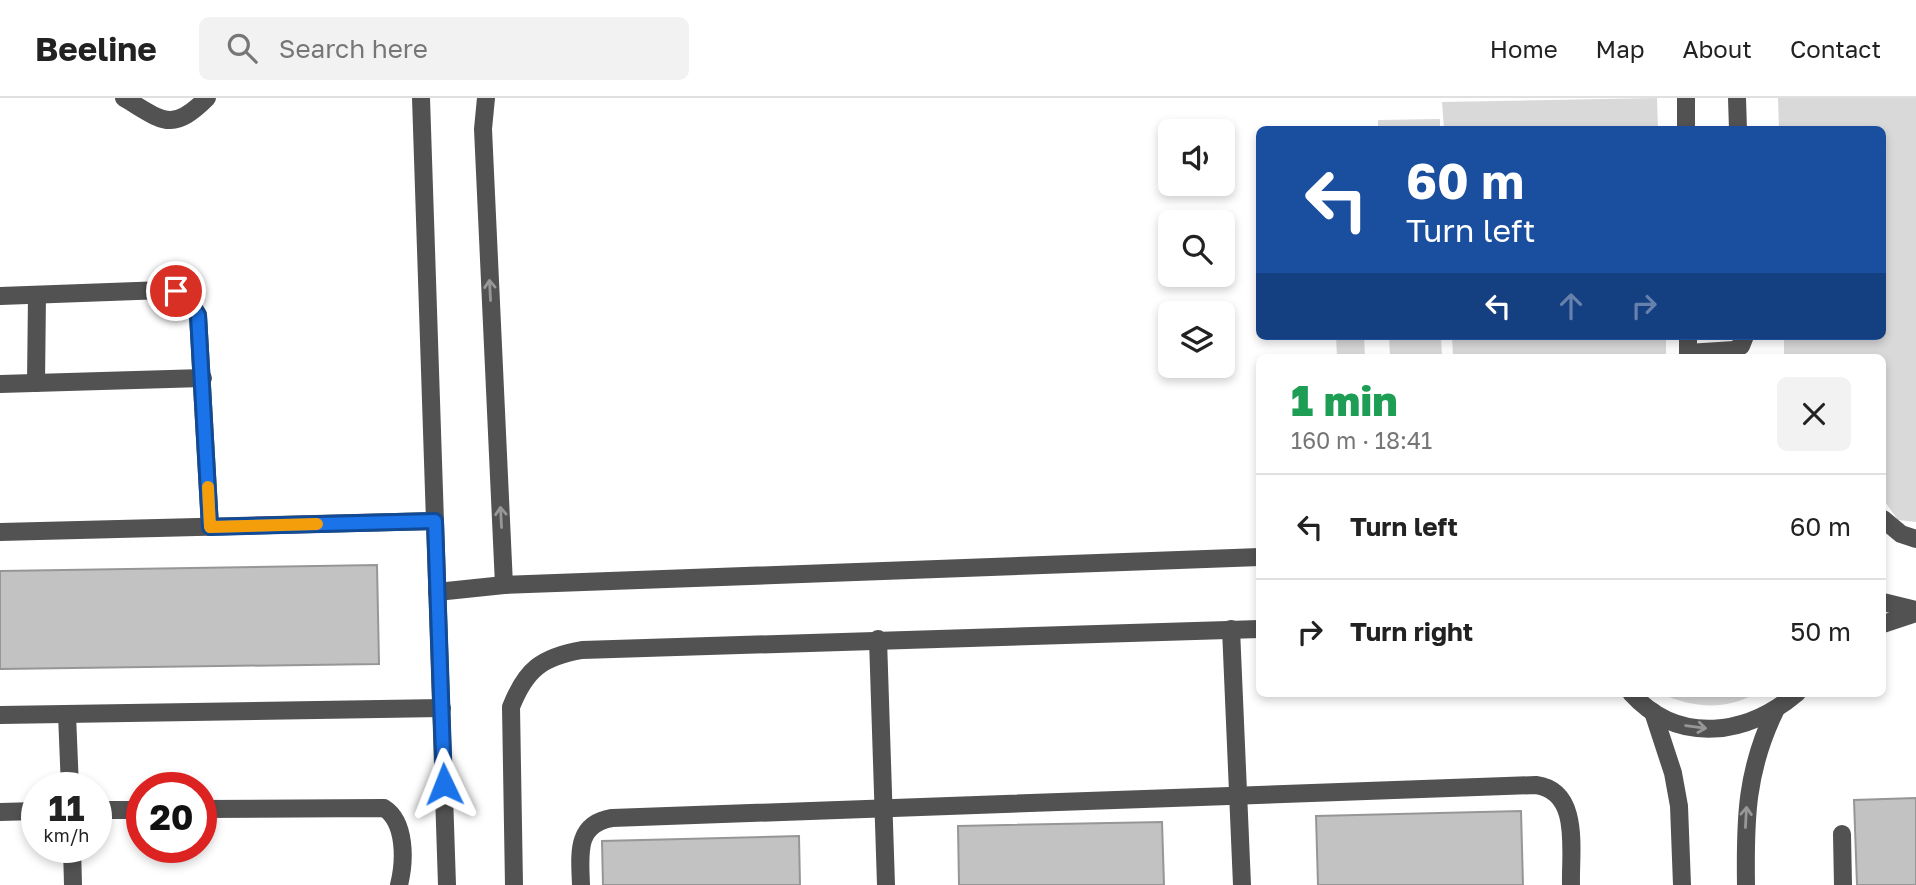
<!DOCTYPE html>
<meta charset="utf-8">
<style>
:root{--surface:#fff;--page:#f2f2f2;--text:#222;--muted:#767676;--line:#e0e0e0}
body{margin:0;font-family:"Golos Text",sans-serif;background:var(--page);color:var(--text);height:100vh;display:flex;flex-direction:column;font-size:26px;white-space:nowrap}
*{box-sizing:border-box;margin:0}
p{font-size:23px;color:var(--muted)}
.icon{flex:none;width:38px;height:38px;fill:none;stroke:currentColor;stroke-width:2;stroke-linecap:round;stroke-linejoin:round}
.map{position:relative;flex:1;overflow:hidden}
.details{position:absolute;left:1256px;top:256px;width:630px;height:343px;display:flex;flex-direction:column;background:var(--surface);border-radius:10px;box-shadow:0 4px 10px #0003}
.details>*{flex:none}
.top-card{position:absolute;left:1256px;top:28px;width:630px;height:214px;border-radius:10px;box-shadow:0 4px 10px #0003;background:#1a4fa0;color:#fff;overflow:hidden}
.controls{position:absolute;left:1158px;top:21px;display:grid;gap:14px}
.controls a{display:grid;place-items:center;width:77px;height:77px;border-radius:10px;background:var(--surface);box-shadow:0 4px 10px #0003;font-size:35px}
.speed{position:absolute;left:21px;top:674px;display:flex;gap:14px;font-size:35px;font-weight:700;text-align:center}
.speed>*{display:grid;place-content:center;width:91px;height:91px;border-radius:50%;background:var(--surface);box-shadow:0 4px 10px #0003;line-height:1}
.speed small{font-size:18px;font-weight:400}
.speed .limit{border:10px solid #d22;background:#fff;color:#111}
.pin{position:absolute;display:grid;place-items:center;width:60px;height:60px;color:#fff;margin:-30px;border:4px solid #fff;border-radius:50%;box-shadow:0 2px 7px #0007}
.me{position:absolute;width:77px;margin:-38px;rotate:358deg;stroke-linejoin:round;filter:drop-shadow(0 0 5px #0008)}
.turn{display:flex;align-items:center;gap:24px;height:147px;padding:0 35px;font-size:32px}
.turn .icon{width:91px;height:91px;stroke-width:2.5}
.turn b{display:block;font-size:49px;line-height:60px}
.lanes{display:flex;align-items:center;height:66px;padding:0 35px;background:#0003;justify-content:center;gap:35px;direction:ltr}
.lanes .off{opacity:.35}
.round{display:grid;place-items:center;flex:none;width:74px;height:74px;border-radius:10px;background:var(--page)}
.summary{display:flex;align-items:center;justify-content:space-between;height:119px;padding:0 35px}
h1{font-size:42px;font-weight:800;line-height:52px;color:#1e9e55}
ul{padding:0;list-style:none}
li{display:flex;align-items:center;gap:21px;height:105px;padding:0 35px;border-top:2px solid var(--line)}
li div{flex:1}
li b{display:block;font-size:26px}
li em{font-style:normal}
header{display:flex;align-items:center;gap:42px;box-sizing:border-box;height:98px;padding:0 35px;background:var(--surface);border-bottom:2px solid var(--line)}
header strong{font-size:33px}
nav{display:flex;gap:38px;margin-inline-start:auto;font-size:24px}
.search{width:490px;height:63px;background:var(--page);display:flex;align-items:center;gap:18px;box-sizing:border-box;padding:0 24px;border-radius:10px;color:var(--muted);font-size:26px}
.map>svg:first-child{display:block}
.green{fill:#d9d9d9}
.building{fill:#c2c2c2;stroke:#969696;stroke-width:2}
.lines{fill:none;stroke-linecap:round;stroke-linejoin:round}
.minor{stroke:#525252;stroke-width:18}
.oneway{stroke:#979797}
.route-casing{stroke:#114b97;stroke-width:18}
.route{stroke:#1a73e8;stroke-width:12}
.slow{stroke:#f59e0b;stroke-width:12}
</style>
<header>
<strong>Beeline</strong>
<div class="search"><svg class="icon" aria-label="search" viewBox="0 0 24 24"><circle cx="10" cy="10" r="6"/><path d="M15 15l6 6"/></svg>Search here</div>
<nav><a>Home</a><a>Map</a><a>About</a><a>Contact</a></nav>
</header>
<div class="map">
<svg width="1916" height="787" viewBox="0 0 1916 787">
<rect width="100%" height="100%" fill="#fff"/>
<g class="green">
<path d="M1657,0L1658,31H1444L1442,4Z"/>
<path d="M1778,0H1916V424L1898,422L1883,401V259H1784V238H1883V32L1779,31Z"/>
<path d="M1440,21V31H1378V22Z"/>
<path d="M1336,238H1364L1365,259H1337Z"/>
<path d="M1389,238H1441L1442,259H1390Z"/>
<path d="M1452,238H1666V259H1453Z"/>
<path d="M1659,595H1757C1724,613 1693,610 1659,595Z"/>
</g>
<g class="building">
<path d="M377,467L379,566L0,571V473Z"/>
<path d="M1916,700V787H1857L1854,702Z"/>
<path d="M1521,713L1523,787H1318L1316,718Z"/>
<path d="M1162,724L1164,787H959L958,728Z"/>
<path d="M799,738L800,787H603L602,743Z"/>
</g>
<g class="lines">
<g class="minor">
<path d="M124,0C162,22 171,36 207,0"/>
<path d="M421,0L447,787"/>
<path d="M486,0L483,31L504,487"/>
<path d="M1686,0V32"/>
<path d="M1737,0L1738,32"/>
<path d="M0,198L164,192L186,198L198,217L210,429"/>
<path d="M1688,238V259"/>
<path d="M1688,255L1734,252L1741,248L1745,238"/>
<path d="M36,285L37,197"/>
<path d="M0,286L203,280"/>
<path d="M1883,421L1901,436L1916,441"/>
<path d="M0,434L435,423"/>
<path d="M437,494L504,487L1260,459"/>
<path d="M1883,504L1916,512"/>
<path d="M1883,526L1916,515"/>
<path d="M1231,531L1242,787"/>
<path d="M878,541L886,787"/>
<path d="M1631,595C1679,648 1748,637 1797,595"/>
<path d="M1653,614L1673,675L1679,708L1682,787"/>
<path d="M67,616L70,690"/>
<path d="M0,617L442,610"/>
<path d="M201,711L384,710C406,724 405,763 399,787"/>
<path d="M96,712H142"/>
<path d="M0,714L37,713"/>
<path d="M1842,736L1843,787"/>
<path d="M72,749L73,787"/>
<path d="M514,787L511,609C526,571 542,559 582,552L1260,531"/>
<path d="M581,787C580,757 575,726 612,720L1536,687C1581,693 1570,753 1571,787"/>
<path d="M1746,787C1745,721 1746,673 1775,613"/>
</g>
</g>
<defs><path id="oneway-shaft" d="M-6 0H5M1.5-3L5.5 0L1.5 3" fill="none" stroke-width="1.6" stroke-linecap="round" stroke-linejoin="round" transform="scale(1.75)"/></defs>
<g class="oneway">
<use href="#oneway-shaft" transform="translate(490 192) rotate(-93)"/>
<use href="#oneway-shaft" transform="translate(501 419) rotate(-93)"/>
<use href="#oneway-shaft" transform="translate(1696 629) rotate(8)"/>
<use href="#oneway-shaft" transform="translate(1746 719) rotate(-87)"/>
</g>
<g class="lines">
<defs>
<path id="route" d="M176,193L186,198L198,217L210,429L435,423L444,686"/>
</defs>
<use href="#route" class="route-casing"/>
<use href="#route" class="route"/>
<path class="slow" d="M208,389L210,429L317,426"/>
</g>
</svg>
<div class="controls">
<a><svg class="icon" aria-label="sound" viewBox="0 0 24 24"><path d="M4 9h4l5-4v14l-5-4H4zM17 9q2 3 0 6"/></svg></a>
<a><svg class="icon" aria-label="search" viewBox="0 0 24 24"><circle cx="10" cy="10" r="6"/><path d="M15 15l6 6"/></svg></a>
<a><svg class="icon" aria-label="layers" viewBox="0 0 24 24"><path d="M12 4l9 5-9 5-9-5zM3 14l9 5 9-5"/></svg></a>
</div>
<div class="speed"><div>11<small>km/h</small></div><div class="limit">20</div></div>
<div class="pin" style="left:176px;top:193px;background:#d93025"><svg class="icon" aria-label="arrive" viewBox="0 0 24 24"><path d="M6 21V4h12l-3 4 3 4H6"/></svg></div>
<svg class="me" style="left:444px;top:686px" viewBox="-20 -20 40 40"><path d="M0-17L14 15 0 8-14 15z" fill="#1a73e8" stroke="#fff" stroke-width="4"/></svg>
<div class="top-card">
<div class="turn"><svg class="icon" aria-label="left" viewBox="0 0 24 24"><path d="M17 20v-9H6M10 6l-5 5 5 5"/></svg><div><b>60 m</b>Turn left</div></div>
<div class="lanes"><svg class="icon" aria-label="left" viewBox="0 0 24 24"><path d="M17 20v-9H6M10 6l-5 5 5 5"/></svg><svg class="icon off" aria-label="ahead" viewBox="0 0 24 24"><path d="M12 20V5M6 11l6-6 6 6"/></svg><svg class="icon off" aria-label="right" viewBox="0 0 24 24"><path d="M7 20v-9h11M14 6l5 5-5 5"/></svg></div>
</div>
<section class="details">
<div class="summary"><div><h1>1 min</h1><p>160 m · 18:41</p></div><a class="round"><svg class="icon" aria-label="close" viewBox="0 0 24 24"><path d="M6 6l12 12M18 6L6 18"/></svg></a></div>
<ul>
<li><svg class="icon" aria-label="left" viewBox="0 0 24 24"><path d="M17 20v-9H6M10 6l-5 5 5 5"/></svg><div><b>Turn left</b></div><em>60 m</em></li>
<li><svg class="icon" aria-label="right" viewBox="0 0 24 24"><path d="M7 20v-9h11M14 6l5 5-5 5"/></svg><div><b>Turn right</b></div><em>50 m</em></li>
</ul>
</section>
</div>
